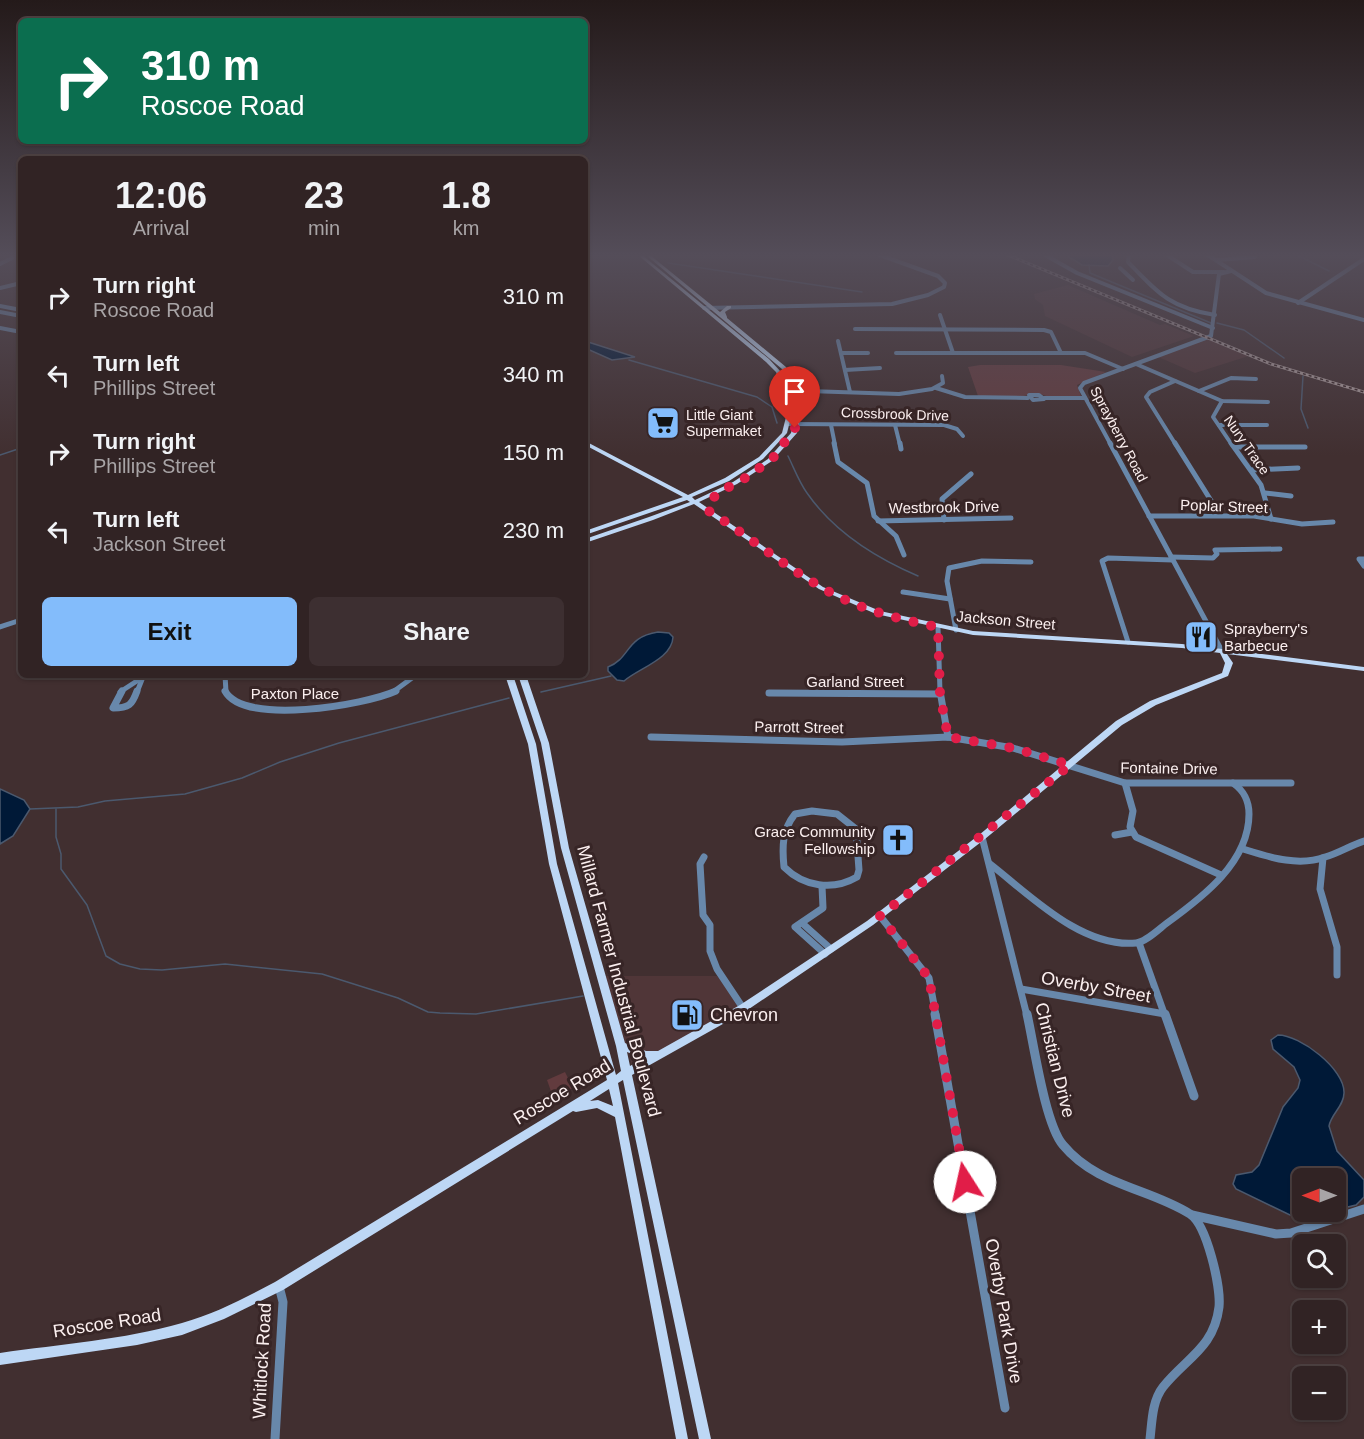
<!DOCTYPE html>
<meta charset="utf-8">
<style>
:root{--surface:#312324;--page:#3d2f31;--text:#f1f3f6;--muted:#a8a4a6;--line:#4c4041;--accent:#83bcfb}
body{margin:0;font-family:Arial,sans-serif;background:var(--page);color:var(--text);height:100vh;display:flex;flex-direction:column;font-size:22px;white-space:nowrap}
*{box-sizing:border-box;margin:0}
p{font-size:20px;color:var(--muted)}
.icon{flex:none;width:33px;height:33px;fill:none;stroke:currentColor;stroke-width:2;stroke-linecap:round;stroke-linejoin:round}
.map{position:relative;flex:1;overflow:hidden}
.drawer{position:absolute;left:18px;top:156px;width:570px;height:522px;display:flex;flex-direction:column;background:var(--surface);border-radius:9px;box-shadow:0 2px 4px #0004,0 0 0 2px var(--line)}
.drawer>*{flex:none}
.top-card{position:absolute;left:18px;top:18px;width:570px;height:126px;border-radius:9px;box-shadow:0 2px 4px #0004,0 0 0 2px var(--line);background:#0b6e4f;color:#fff;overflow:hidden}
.needle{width:39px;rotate:270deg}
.fabs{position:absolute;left:1292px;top:1168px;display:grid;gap:12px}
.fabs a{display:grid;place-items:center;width:54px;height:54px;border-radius:9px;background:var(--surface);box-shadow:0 2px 4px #0004,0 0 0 2px var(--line);font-size:30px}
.pin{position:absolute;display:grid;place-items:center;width:51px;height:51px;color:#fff;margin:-62px -26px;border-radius:50% 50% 50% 0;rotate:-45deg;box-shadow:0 0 6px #0007}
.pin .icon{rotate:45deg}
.me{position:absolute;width:66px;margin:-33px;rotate:350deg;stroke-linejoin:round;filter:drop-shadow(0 0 4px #0008)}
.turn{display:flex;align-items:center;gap:21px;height:126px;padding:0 24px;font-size:27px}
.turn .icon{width:78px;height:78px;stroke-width:2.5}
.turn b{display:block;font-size:42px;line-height:51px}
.eta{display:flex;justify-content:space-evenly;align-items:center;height:102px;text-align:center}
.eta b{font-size:36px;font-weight:700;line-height:42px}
.button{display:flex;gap:12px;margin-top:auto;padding:12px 24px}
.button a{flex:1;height:69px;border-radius:9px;background:var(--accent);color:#111;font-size:24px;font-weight:700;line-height:69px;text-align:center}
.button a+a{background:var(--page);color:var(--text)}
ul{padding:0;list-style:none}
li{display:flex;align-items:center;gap:18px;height:78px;padding:0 24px}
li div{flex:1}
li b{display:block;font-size:22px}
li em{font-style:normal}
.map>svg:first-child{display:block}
.built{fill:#503638}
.green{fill:#623b3e}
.water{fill:#001937;stroke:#4b596e;stroke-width:1.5}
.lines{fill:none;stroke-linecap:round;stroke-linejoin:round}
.stream{stroke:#4b596e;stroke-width:1.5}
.minor-far3{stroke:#6888ab;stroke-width:4}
.minor-far2{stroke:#6888ab;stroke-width:5}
.minor-far1{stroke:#6888ab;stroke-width:7}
.minor{stroke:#6888ab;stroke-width:9}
.major{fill:#bdd7f5;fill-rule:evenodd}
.rail-casing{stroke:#a79898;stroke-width:3}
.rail{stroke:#372526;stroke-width:1.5;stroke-dasharray:3;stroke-linecap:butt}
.route{stroke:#e11d48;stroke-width:10;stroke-dasharray:0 18}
.labels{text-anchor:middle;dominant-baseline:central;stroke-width:6;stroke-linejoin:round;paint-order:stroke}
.far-street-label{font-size:14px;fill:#fbefef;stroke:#372526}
.far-poi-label{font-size:14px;fill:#fbefef;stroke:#372526;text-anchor:start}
.street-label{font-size:15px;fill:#fbefef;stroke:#372526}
.poi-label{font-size:15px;fill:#fbefef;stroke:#372526;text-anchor:start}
.near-street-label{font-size:18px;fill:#fbefef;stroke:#372526}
.near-poi-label{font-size:18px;fill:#fbefef;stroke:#372526;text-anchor:start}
</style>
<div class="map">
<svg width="1364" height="1439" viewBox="0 0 1364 1439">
<rect width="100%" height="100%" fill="#412f30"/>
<g class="built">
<path d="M1068,285L1160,325L1165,324L1194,336L1132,357L1045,316L1043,305L1035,299L1034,294Z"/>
<path d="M1209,338L1252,355L1195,373L1156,356Z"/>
<path d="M605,976H717L742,1008L634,1072Z"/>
</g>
<g class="green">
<path d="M980,365H1061L1106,372L1077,385L1081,396L1077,397L1046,396L1037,393L1024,396H978L968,367Z"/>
<path d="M565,1072L573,1088L553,1097L547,1080Z"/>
</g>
<g class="water">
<path d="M1066,255H1112L1113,260L1108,266L1082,265Z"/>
<path d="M585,341L635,357L612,360L585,348Z"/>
<path d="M658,632L669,633L673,637C672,659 639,668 624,681L617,680L608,671V667C631,658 625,637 658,632Z"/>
<path d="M0,789L24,800L30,809L13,836L0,844Z"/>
<path d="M1278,1035C1300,1035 1345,1069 1344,1093C1344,1106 1331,1114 1329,1126L1337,1151L1364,1180V1197L1356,1205L1335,1210V1179H1302V1212H1325L1302,1217L1290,1215L1236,1189L1233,1184L1236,1175L1252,1172L1259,1165L1283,1107L1298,1088L1300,1080L1294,1067L1273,1049L1271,1040Z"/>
</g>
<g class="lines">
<g class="stream">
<path d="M1297,255L1329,271"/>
<path d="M668,263L862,292"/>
<path d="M1089,265L1090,273L1211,323"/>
<path d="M1217,323L1244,330L1284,358"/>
<path d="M629,360L757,397L772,407L777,423"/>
<path d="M1303,376L1301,409L1308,428"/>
<path d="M0,455L21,448"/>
<path d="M788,456C794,468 799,482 807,493C834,532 876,558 918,576"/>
<path d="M541,692L611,676"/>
<path d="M30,809L78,807L105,801L185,794L242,778L280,762L339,743L509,698"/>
<path d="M56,809V837L61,854V869L87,905L106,956L120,964L140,969L162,970L225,964L322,974L398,998L428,1012L440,1013L476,1014L583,996"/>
</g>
<g class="minor-far3">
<path d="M1045,255L1077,273L1213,328"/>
<path d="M1129,255L1128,262C1158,293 1170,308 1215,315"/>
<path d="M1167,255L1193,272H1224"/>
<path d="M1208,255L1266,293L1364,320"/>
<path d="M1217,260L1255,257L1253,255"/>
<path d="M0,264L12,258"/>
<path d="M1120,268L1133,280"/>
<path d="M0,288L21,283"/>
<path d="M1298,303L1364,259"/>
<path d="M0,306L21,310"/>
<path d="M704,308L892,304L928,295L944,287L945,283L938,276L880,255"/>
<path d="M0,312L21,316"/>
<path d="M940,315L953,353"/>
<path d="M0,328L21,332"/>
<path d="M855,329L1044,330L1051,332L1061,353"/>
<path d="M838,341L850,392"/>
<path d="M841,353H868"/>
<path d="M896,353H1085L1123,369"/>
<path d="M1136,364L1222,401L1268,402"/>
<path d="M845,370L880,368"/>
<path d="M1175,381L1150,392L1146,397L1176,445"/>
<path d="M795,387L808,391L799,399"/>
<path d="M936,388L965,397L1028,398"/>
<path d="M808,391L899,394L932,389L943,383L942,376"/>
<path d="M1199,391L1231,378L1256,379"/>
<path d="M1029,395H1039L1044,399L1033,400Z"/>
<path d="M1044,398H1085"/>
<path d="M1222,401L1213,417L1232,445"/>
<path d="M788,424L944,425L957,429L963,436"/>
<path d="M831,425L835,445"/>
<path d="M895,425L900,445"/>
<path d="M1219,425H1267"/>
<path d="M1111,445L1080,388L1084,383L1211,336L1219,274L1231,271"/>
</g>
<g class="minor-far2">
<path d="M834,443L838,462L867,483L874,516L896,536L904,555"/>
<path d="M900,443L901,449"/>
<path d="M1110,443L1222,651"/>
<path d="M1175,443L1220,515"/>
<path d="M1231,443L1261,485L1271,519"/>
<path d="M1235,447H1305"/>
<path d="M1251,470L1298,468"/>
<path d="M1265,493L1291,496"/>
<path d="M1149,516H1254L1302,524L1333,522"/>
<path d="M944,520L942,499L971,474"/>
<path d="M878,521L1011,518"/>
<path d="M1171,557L1213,558L1217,554L1215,550L1280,549"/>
<path d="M1364,559H1359L1364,566"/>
<path d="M903,592L950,599"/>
<path d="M0,627L21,620"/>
<path d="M938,627L940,692"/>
<path d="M956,630L947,581L949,568L982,561L1031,562"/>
<path d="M1128,642L1102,561L1108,558L1173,560"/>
<path d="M225,675L226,692"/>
<path d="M143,677L146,675"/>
<path d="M120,692L143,677"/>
<path d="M137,692L143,677"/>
<path d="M393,692L416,675"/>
</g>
<g class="minor-far1">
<path d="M122,691L113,708C129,708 132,705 137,691"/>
<path d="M225,691C244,726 365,705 396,691"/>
<path d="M940,691L948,737"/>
<path d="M769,693L940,694"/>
<path d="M651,737L842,742L948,737L1013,748L1125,783H1233C1244,791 1249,800 1249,814C1249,862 1203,897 1167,923C1159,929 1146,942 1136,943C1081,948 1030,895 990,864"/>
<path d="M1125,783L1133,811L1130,827L1136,837L1221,875"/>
<path d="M1233,783H1291"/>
<path d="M812,811L837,814L856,829L859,870L857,877C833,891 804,887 784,867C782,847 782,830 795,814Z"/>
<path d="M1115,835L1132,832"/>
<path d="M982,837L1027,1016"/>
<path d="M1243,849C1269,857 1298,867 1325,857C1339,853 1351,845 1364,841"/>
<path d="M704,857L700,864L703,915L710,925V951L717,969L743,1008"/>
<path d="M1323,858L1320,889L1337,947V975"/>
<path d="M822,886L823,908L795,927L825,954"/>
<path d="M880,916L929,978L936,1016"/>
<path d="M802,923L831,949"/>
<path d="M1139,943L1165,1016"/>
<path d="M1021,989L1165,1014"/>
</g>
<g class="minor">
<path d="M935,1014L1005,1408"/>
<path d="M1027,1014C1034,1045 1045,1124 1063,1145C1097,1186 1149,1188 1190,1214C1207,1225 1221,1287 1219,1307C1214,1348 1186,1358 1163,1387C1152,1401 1152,1422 1150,1439"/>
<path d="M1165,1014L1194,1096"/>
<path d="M1192,1215L1276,1234L1291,1233L1364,1209"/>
<path d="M275,1439L283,1302L279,1286"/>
</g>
<path class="major" d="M638,255H642L769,359L781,372L794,405L787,433L763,459L729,481L692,497L695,500L733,482L768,459L791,433L798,402L782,369L646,255H650L720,312L727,306H731V308L725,312L727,317V318L786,367L803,402L797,433L772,461L737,484L699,502L823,587L880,611L973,631L1182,644L1364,667V671L1227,654L1233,663L1228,676L1156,705L1122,725L985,839L873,925L746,1011L632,1075L711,1439H699L623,1080L618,1083L688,1439H676L615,1117L597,1108L576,1112L573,1111L283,1290L224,1319L182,1335L137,1345L0,1365V1353C61,1344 123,1340 182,1323C215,1314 245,1298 275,1282L607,1080L549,864L528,744L505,675H513L536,744L557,864L616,1075L621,1071L616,1046L561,848L541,743L518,675H526L549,743L569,848L625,1043L646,1051H658L740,1005L867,921L979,835L1116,721L1150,701L1222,673L1225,663L1220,653L1182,648L973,635L876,614L819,589L694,504L653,520L585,543V539L649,517L690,502L687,500L585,535V531L683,497L585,445V441L688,495L725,478L759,457L782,433L789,405L776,372L766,362ZM627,1052L643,1058H644L630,1066ZM609,1089L613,1106L598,1100L590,1101Z"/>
<defs>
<path id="rail" d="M1008,255L1271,364L1364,392"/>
</defs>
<use href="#rail" class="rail-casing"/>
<use href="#rail" class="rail"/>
</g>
<linearGradient id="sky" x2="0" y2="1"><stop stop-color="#241a1a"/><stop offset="0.56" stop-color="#544d59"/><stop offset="1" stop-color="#544d59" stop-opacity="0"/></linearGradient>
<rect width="1364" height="456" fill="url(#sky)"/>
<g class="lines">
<path class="route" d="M795,428L773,458L747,477L716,494L707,510C746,534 781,564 821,587C857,609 897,619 938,627L940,694L948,737L1013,748L1070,765L880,916L929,978L965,1182"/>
</g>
<defs>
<symbol id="supermarket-square" viewBox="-11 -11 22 22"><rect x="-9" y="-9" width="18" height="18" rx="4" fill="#83bcfb" stroke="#372526"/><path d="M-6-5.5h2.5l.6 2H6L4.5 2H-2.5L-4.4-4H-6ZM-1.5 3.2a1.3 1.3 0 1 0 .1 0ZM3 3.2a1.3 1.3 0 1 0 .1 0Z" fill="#111"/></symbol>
<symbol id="restaurant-square" viewBox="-11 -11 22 22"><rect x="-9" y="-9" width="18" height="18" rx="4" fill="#83bcfb" stroke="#372526"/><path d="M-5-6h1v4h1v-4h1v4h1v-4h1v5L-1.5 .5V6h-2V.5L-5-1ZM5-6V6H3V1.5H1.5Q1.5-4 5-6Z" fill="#111"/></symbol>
<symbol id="church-square" viewBox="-11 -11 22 22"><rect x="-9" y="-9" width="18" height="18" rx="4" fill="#83bcfb" stroke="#372526"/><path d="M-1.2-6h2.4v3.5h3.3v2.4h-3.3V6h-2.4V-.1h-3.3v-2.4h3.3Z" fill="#111"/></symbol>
<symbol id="fuel-square" viewBox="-11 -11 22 22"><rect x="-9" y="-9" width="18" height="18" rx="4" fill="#83bcfb" stroke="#372526"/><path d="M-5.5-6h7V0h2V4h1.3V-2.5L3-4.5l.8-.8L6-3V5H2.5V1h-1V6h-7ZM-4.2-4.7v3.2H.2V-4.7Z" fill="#111"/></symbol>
</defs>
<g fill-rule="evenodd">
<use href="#supermarket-square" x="644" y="404" width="38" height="38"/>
<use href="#restaurant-square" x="1182" y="618" width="38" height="38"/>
<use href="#church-square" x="879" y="821" width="38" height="38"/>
<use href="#fuel-square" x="668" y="996" width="38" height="38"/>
</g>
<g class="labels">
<g class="far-street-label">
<text transform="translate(895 414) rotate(2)">Crossbrook Drive</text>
<text transform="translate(1119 434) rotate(62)">Sprayberry Road</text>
<text transform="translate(1247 445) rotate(55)">Nury Trace</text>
</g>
<g class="far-poi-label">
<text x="686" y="415">Little Giant<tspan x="686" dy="16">Supermaket</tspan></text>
</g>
<g class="street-label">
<text transform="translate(1224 506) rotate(2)">Poplar Street</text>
<text transform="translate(944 507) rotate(-1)">Westbrook Drive</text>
<text transform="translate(1006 620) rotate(5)">Jackson Street</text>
<text x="855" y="681">Garland Street</text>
<text x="295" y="693">Paxton Place</text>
<text transform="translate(799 727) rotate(1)">Parrott Street</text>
<text transform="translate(1169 768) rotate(1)">Fontaine Drive</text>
</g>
<g class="poi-label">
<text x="1224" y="628">Sprayberry's<tspan x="1224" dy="17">Barbecue</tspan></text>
<text x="875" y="831" text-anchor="end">Grace Community<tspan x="875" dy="17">Fellowship</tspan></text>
</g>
<g class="near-street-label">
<text transform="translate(619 981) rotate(75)">Millard Farmer Industrial Boulevard</text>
<text transform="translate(1096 987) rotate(10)">Overby Street</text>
<text transform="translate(1055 1060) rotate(76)">Christian Drive</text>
<text transform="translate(562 1092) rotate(-31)">Roscoe Road</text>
<text transform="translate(1004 1311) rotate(80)">Overby Park Drive</text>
<text transform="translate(107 1323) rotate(-9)">Roscoe Road</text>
<text transform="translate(262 1361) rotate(-87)">Whitlock Road</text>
</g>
<g class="near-poi-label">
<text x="710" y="1015">Chevron</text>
</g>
</g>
</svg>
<div class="fabs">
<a><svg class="needle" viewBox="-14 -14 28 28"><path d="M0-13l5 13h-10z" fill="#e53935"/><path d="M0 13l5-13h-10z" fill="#a8a4a6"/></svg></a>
<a><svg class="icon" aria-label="search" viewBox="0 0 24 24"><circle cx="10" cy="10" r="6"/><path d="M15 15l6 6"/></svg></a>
<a>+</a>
<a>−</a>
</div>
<div class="pin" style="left:795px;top:428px;background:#d93025"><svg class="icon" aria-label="arrive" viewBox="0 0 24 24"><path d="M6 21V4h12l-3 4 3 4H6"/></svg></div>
<svg class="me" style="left:965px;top:1182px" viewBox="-20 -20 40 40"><circle r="19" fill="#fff"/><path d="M0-13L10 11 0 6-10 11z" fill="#e11d48"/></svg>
<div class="top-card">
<div class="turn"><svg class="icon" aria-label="right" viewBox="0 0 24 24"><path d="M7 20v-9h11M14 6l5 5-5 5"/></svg><div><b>310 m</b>Roscoe Road</div></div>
</div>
<section class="drawer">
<div class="eta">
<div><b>12:06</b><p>Arrival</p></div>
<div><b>23</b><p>min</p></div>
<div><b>1.8</b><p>km</p></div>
</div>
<ul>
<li><svg class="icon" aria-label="right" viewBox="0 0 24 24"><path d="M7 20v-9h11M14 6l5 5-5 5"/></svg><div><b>Turn right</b><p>Roscoe Road</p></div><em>310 m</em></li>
<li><svg class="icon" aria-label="left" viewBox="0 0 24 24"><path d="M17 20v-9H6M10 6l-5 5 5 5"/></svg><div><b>Turn left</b><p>Phillips Street</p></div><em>340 m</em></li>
<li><svg class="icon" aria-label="right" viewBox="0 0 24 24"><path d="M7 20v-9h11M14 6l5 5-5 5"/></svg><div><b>Turn right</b><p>Phillips Street</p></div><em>150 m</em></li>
<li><svg class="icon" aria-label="left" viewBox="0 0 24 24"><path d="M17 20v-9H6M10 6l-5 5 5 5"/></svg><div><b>Turn left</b><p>Jackson Street</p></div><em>230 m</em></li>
</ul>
<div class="button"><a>Exit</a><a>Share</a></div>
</section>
</div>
